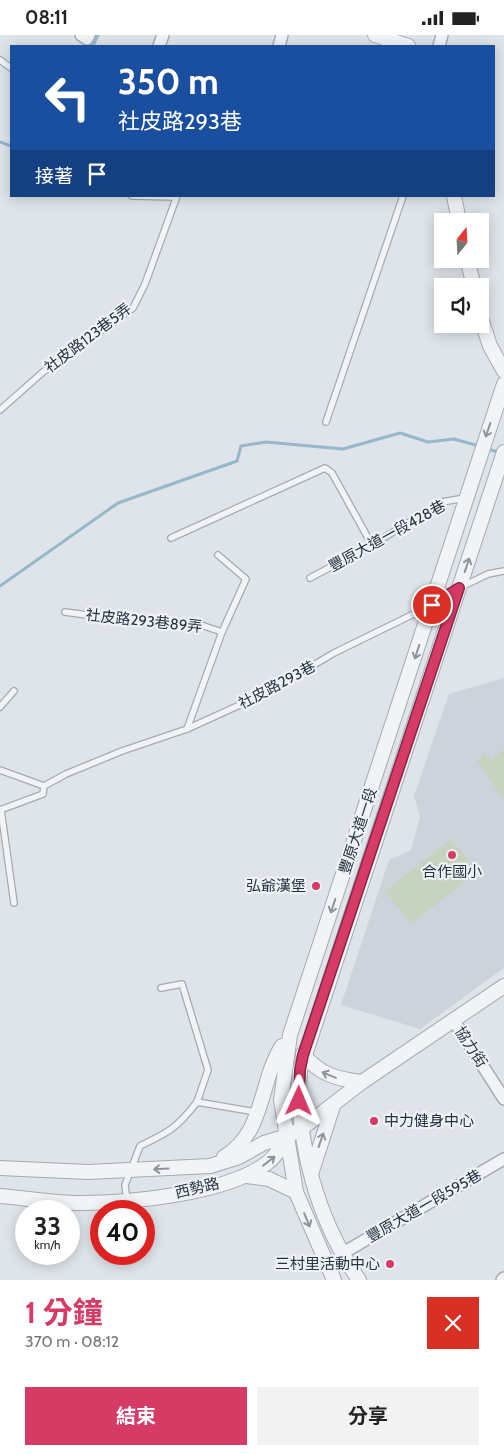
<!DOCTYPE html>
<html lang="zh-TW">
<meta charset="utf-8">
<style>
:root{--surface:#fff;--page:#f2f2f2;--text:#222;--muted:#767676;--accent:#d63b66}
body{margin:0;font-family:Cabin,"Noto Sans TC",sans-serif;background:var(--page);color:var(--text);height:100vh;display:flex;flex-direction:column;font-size:19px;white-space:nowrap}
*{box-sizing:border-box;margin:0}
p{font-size:16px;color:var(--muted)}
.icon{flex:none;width:28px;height:28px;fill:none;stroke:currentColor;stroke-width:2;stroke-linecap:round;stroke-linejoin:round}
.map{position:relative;height:1245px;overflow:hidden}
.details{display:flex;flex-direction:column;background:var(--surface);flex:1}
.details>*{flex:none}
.hud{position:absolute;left:10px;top:10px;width:485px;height:152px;border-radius:0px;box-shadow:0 2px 12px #0003;background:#1a4fa0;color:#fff;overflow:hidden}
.needle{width:32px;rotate:18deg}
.buttons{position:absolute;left:434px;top:178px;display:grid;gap:10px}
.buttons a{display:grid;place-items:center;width:55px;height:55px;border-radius:0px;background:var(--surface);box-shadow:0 2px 12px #0003;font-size:25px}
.speed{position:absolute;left:15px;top:1165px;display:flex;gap:10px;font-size:25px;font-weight:700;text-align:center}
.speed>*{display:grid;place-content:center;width:65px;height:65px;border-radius:50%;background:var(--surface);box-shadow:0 2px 12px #0003;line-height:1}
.speed small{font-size:12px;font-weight:400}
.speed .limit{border:8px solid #d22;background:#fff;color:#111}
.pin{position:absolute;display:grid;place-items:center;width:42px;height:42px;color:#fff;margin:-21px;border:2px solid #fff;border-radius:50%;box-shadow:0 1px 5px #0007}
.me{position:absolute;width:55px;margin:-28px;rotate:1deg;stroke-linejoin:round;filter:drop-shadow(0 0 4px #0008)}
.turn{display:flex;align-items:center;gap:18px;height:105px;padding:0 25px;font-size:22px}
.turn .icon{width:65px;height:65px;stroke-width:2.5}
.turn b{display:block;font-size:35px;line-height:42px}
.then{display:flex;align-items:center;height:48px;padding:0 25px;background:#0003;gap:10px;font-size:19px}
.round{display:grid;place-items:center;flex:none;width:52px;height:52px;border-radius:0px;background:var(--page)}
.summary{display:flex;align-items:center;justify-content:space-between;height:85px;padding:0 25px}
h1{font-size:30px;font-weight:700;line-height:38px;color:var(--accent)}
.primary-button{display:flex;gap:10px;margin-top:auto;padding:10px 25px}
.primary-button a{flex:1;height:58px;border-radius:0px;background:var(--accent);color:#fff;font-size:20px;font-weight:700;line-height:58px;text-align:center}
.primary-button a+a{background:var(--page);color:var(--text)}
.status{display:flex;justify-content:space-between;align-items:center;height:35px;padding:0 25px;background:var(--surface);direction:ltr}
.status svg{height:14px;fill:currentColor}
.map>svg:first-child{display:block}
.built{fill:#ccd3db}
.green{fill:#c6d3bf}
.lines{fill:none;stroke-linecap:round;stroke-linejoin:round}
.stream{stroke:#97b7cb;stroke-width:3}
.service-casing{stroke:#a3abb3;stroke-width:8}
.minor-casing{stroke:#a3abb3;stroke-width:14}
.tertiary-casing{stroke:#a3abb3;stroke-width:16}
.service{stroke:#f1f4f7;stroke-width:5.5}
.minor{stroke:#f1f4f7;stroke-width:11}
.tertiary{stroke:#f1f4f7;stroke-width:14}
.oneway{stroke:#8c949c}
.route-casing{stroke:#8b2642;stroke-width:12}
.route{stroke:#d63b66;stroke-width:9}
.poi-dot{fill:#d63b66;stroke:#eef2f6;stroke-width:2}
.labels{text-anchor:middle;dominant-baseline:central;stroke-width:4.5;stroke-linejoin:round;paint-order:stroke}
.street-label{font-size:15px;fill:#263340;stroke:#eef2f6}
.poi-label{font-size:15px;fill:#263340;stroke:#eef2f6;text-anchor:end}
</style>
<div class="status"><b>08:11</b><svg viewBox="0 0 49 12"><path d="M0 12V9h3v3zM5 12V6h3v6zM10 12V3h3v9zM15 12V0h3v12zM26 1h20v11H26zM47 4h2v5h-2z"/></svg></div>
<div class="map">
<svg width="504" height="1245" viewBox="0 0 504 1245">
<rect width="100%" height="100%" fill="#dee4e9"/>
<path class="built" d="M504,643V933L420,994L341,970L389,825L411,815L420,782L414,761L449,659Z"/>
<g class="green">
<path d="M504,714V765L477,726L485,718L491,725Z"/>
<path d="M451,804L477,837L411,889L385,856Z"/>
</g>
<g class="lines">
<g class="stream">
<path d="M93,11L98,0"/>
<path d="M0,107L11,111"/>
<path d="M488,414L501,418"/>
<path d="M0,551L118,468L237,426L241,411L266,407L343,414L400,398L428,407L454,404L479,411"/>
</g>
<defs>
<g id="service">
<path d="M0,25L11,33"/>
<path d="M132,161L176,162"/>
<path d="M0,375L43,337L133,273L145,249L177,161"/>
<path d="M326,387L403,161"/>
<path d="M171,503L325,433L332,438L372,510"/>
<path d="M310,543L372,510L442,467L465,463"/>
<path d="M65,577L139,587L201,590L222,597L246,544L218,520"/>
<path d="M0,672L14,656"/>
<path d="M187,694L222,597"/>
<path d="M0,735L44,751L66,739L122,716L187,694L266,658L334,618L432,570L459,553L488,539L504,536"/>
<path d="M0,775L43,759L44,751"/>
<path d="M1,775L14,868"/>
<path d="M161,953L182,949L208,1035L197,1067"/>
<path d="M127,1166L125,1150L140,1111C169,1097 177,1093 197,1067L256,1077"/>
</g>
<g id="minor">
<path d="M81,0L87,4L89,0"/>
<path d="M159,11L163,0"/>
<path d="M279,11L282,0"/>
<path d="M439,11L442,0"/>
<path d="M454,986L504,1064"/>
<path d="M343,1218L504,1124"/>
<path d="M502,1245L504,1243"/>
</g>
<g id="tertiary">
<path d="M375,0L408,11"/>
<path d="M454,161L459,186"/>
<path d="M467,224L474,251"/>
<path d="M480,280L490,311L504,336"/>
<path d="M303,1019C320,1040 337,1044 362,1047"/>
<path d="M224,1122C265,1098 259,1047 282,1011"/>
<path d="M0,1133L88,1137L210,1131L239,1122L264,1108L287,1101L301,1094L362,1047L504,951"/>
<path d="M312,1136L333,1071"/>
<path d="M247,1141L269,1144L296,1157"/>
<path d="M0,1161C26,1163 53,1168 80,1168C129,1168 227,1159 267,1128C277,1121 281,1111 287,1101"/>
<path d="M334,1245L296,1157L281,1065L290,1000L504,349"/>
<path d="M359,1245C318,1186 295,1106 300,1035L504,417"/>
</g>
</defs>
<use href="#service" class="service-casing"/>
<use href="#minor" class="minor-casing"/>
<use href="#tertiary" class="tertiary-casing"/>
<use href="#service" class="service"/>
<use href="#minor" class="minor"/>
<use href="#tertiary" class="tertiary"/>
</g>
<defs><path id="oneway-shaft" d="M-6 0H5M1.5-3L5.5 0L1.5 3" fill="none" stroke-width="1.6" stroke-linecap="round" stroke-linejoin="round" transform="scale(1.25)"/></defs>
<g class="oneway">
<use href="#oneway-shaft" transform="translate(488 395) rotate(109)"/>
<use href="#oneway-shaft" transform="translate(467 530) rotate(-72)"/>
<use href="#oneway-shaft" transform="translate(417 617) rotate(108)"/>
<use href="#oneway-shaft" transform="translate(333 871) rotate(108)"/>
<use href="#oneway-shaft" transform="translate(329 1040) rotate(-157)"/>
<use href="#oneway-shaft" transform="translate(321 1105) rotate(-71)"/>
<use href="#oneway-shaft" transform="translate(269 1126) rotate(-38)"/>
<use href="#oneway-shaft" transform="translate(161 1134) rotate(177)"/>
<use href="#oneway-shaft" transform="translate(307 1185) rotate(68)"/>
</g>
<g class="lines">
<defs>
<path id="route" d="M299,1066L300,1035L303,1020L459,553L432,570"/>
</defs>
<use href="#route" class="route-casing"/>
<use href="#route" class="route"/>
</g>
<g class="poi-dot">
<circle cx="452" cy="820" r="5"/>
<circle cx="316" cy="851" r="5"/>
<circle cx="374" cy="1086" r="5"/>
<circle cx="390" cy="1229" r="5"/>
</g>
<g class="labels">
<g class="street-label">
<text transform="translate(88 303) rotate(-37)">社皮路123巷5弄</text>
<text transform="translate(387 501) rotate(-29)">豐原大道一段428巷</text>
<text transform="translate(144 586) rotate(6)">社皮路293巷89弄</text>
<text transform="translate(277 650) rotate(-28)">社皮路293巷</text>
<text transform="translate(358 796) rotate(-72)">豐原大道一段</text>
<text transform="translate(471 1012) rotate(57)">協力街</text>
<text transform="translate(197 1153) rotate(-13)">西勢路</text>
<text transform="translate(424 1171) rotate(-30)">豐原大道一段595巷</text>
</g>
<g class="poi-label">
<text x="452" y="837" text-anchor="middle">合作國小</text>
<text x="306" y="851">弘爺漢堡</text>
<text x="384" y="1086" text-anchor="start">中力健身中心</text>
<text x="380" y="1229">三村里活動中心</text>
</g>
</g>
</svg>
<div class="buttons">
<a><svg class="needle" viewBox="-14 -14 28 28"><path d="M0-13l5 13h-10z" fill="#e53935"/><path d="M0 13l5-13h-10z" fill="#767676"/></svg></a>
<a><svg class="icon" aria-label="sound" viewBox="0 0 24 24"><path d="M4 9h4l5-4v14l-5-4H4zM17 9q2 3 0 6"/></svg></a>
</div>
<div class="speed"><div>33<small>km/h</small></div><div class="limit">40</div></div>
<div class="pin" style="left:432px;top:570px;background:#d93025"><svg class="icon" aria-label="arrive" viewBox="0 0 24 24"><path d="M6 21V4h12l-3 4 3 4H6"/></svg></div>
<svg class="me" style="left:299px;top:1066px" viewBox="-20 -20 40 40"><path d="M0-17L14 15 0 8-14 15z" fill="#d63b66" stroke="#fff" stroke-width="4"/></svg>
<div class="hud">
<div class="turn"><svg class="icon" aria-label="left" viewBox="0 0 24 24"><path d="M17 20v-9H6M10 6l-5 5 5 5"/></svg><div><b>350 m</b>社皮路293巷</div></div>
<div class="then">接著<svg class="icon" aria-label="arrive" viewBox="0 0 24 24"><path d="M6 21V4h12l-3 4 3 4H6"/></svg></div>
</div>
</div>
<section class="details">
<div class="summary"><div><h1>1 分鐘</h1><p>370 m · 08:12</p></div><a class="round" style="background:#d93025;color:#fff"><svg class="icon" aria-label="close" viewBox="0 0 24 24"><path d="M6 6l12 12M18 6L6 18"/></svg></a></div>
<div class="primary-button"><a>結束</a><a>分享</a></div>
</section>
